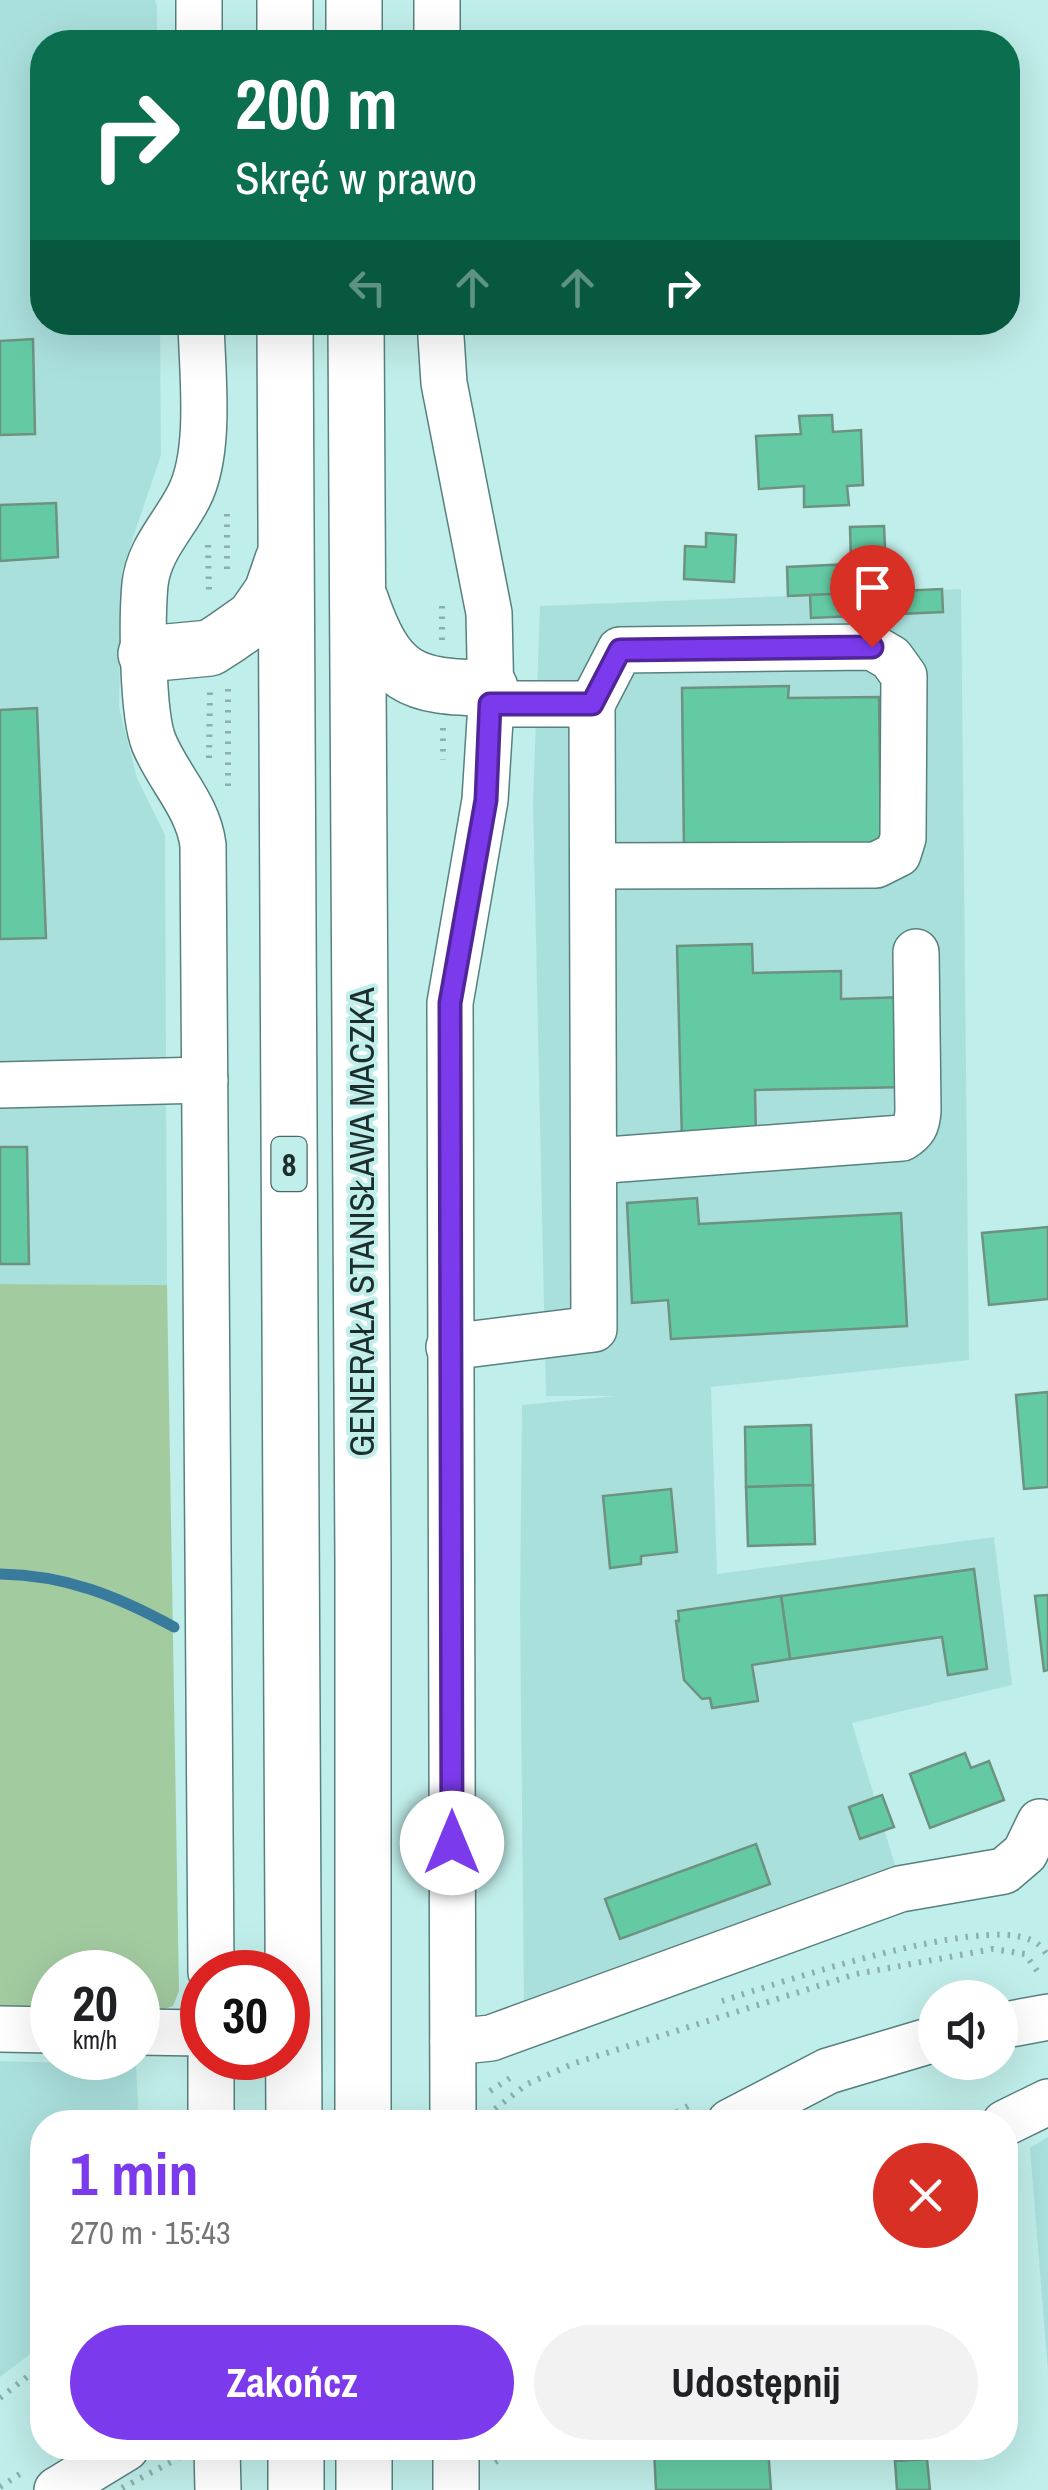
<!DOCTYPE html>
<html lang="pl">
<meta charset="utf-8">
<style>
:root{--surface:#fff;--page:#f2f2f2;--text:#202124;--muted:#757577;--accent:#7c3aed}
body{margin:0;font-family:"Archivo Narrow",sans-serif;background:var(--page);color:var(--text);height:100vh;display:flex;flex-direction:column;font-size:38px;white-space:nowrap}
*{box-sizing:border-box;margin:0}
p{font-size:32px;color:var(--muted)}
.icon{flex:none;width:55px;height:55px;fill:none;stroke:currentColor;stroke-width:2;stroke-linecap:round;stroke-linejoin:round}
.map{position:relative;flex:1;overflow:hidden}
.sheet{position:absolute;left:30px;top:2110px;width:988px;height:350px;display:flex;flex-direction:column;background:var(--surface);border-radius:40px;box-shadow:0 10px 40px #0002}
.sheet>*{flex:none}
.banner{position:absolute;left:30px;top:30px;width:990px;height:305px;border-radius:40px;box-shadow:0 10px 40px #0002;background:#0b6e4f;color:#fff;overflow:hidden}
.tools{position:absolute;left:918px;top:1980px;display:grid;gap:20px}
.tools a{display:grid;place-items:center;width:100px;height:100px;border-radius:50%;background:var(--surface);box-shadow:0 10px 40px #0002;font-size:50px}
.speed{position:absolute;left:30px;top:1950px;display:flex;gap:20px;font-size:50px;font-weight:700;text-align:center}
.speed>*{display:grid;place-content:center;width:130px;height:130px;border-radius:50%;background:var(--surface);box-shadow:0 10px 40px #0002;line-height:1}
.speed small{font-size:25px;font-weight:400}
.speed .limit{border:15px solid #d22;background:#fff;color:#111}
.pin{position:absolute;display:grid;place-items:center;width:85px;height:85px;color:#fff;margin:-102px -42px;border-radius:50% 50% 50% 0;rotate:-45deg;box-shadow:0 0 10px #0007}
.pin .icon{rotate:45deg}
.me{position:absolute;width:110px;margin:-55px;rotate:0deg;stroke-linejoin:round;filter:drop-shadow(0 0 8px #0008)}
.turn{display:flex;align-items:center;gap:35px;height:210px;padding:0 40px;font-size:45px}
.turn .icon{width:130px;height:130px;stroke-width:2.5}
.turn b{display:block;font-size:70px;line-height:85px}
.lanes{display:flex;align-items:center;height:95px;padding:0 40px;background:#0003;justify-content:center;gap:50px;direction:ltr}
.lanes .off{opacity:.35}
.round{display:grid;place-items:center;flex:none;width:105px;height:105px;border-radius:52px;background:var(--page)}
.headline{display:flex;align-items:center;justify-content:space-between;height:170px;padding:0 40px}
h1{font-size:60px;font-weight:700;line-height:75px;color:var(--accent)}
.button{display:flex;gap:20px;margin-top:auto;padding:20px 40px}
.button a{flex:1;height:115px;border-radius:60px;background:var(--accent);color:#fff;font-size:40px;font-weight:700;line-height:115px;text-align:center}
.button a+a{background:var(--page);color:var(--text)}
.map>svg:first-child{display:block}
.built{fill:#aae0dc}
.green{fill:#a3cba0}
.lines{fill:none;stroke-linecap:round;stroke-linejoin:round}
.stream{stroke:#387b9d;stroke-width:11}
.building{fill:#64caa4;stroke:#6d9282;stroke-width:2.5}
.minor-casing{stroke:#57817e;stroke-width:48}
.highway-casing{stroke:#57817e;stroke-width:58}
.path{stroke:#8aafac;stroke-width:6;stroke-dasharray:2.5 8;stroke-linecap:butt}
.minor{stroke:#fff;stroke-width:45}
.highway{stroke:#fff;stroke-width:55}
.path-bridge{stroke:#8aafac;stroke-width:6;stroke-dasharray:2.5 8;stroke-linecap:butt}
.route-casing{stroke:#51269a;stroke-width:25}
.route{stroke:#7c3aed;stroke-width:18}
.labels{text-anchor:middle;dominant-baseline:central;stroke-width:8;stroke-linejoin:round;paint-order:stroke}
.shield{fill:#c0eeea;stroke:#4d6865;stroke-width:2.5}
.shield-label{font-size:32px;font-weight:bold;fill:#1c2e2c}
.street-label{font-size:35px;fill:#1c2e2c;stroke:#c0eeea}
</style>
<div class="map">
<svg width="1048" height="2490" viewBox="0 0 1048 2490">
<rect width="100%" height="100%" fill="#c0eeea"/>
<g class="built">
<path d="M0,0H155L157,7V42H42V322L160,323L161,455L122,570L119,707L137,778L165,835L167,1285L0,1284Z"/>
<path d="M961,589L969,1360L711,1387L717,1574L994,1537L1012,1685L852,1723L895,1865L524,2000L520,1609L522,1405L615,1396H546L533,803L540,606Z"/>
<path d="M0,2061L136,2065L139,2122H42V2345L0,2377Z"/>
<path d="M1048,2137V2371L1030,2148Z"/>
</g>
<path class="green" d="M0,1284L167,1285L179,1991L173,2006L150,2014L138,2013V1972H52V2010L0,2008Z"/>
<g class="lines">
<path class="stream" d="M0,1574C66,1575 117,1596 174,1627"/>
</g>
<g class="building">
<path d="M33,339L35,434L0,435V341Z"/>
<path d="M832,415L833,432L861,430L863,485L847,486L849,505L804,507V486L759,489L756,436L801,434L799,416Z"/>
<path d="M56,503L58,557L0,561V505Z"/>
<path d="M884,526L887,592L788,596L787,567L851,564L850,527Z"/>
<path d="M706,533L736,535L734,582L684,579L685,546L706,547Z"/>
<path d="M942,589L943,612L811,618L810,595Z"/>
<path d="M789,686L788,698L879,697L881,850L684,852L682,688Z"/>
<path d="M37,708L46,938L0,939V710Z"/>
<path d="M752,944L753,973L841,971V999L907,997L909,1087L755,1090L756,1140L682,1141L677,946Z"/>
<path d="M0,1147H27L29,1264H0Z"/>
<path d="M697,1198L699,1224L901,1213L907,1326L671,1339L668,1300L632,1303L627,1203Z"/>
<path d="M1048,1227V1299L989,1305L982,1233Z"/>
<path d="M1048,1392V1487L1024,1489L1016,1395Z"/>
<path d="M811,1425L813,1485L746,1487L745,1427Z"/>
<path d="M813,1485L815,1544L748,1546L746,1487Z"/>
<path d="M671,1489L677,1552L641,1556V1564L610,1568L603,1496Z"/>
<path d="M974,1569L987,1669L948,1675L942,1637L790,1659L781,1596Z"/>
<path d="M1048,1595V1670L1044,1671L1035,1596Z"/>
<path d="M781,1596L790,1659L752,1665L758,1701L712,1708L710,1698L702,1699L684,1680L676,1621H679L678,1611Z"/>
<path d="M965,1753L971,1768L989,1761L1004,1800L930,1828L910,1774Z"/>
<path d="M882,1795L894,1827L860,1839L849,1807Z"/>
<path d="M756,1844L770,1884L620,1939L605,1899Z"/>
<path d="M654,2448H768L771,2490H656Z"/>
<path d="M927,2459L930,2490H897L895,2461Z"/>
</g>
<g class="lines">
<defs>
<g id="minor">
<path d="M199,0V42"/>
<path d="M437,0V42"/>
<path d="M201,322C202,372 212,451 189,496C174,526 149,549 145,584C142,617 142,714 154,743C169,779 198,806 203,845L211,1972"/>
<path d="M440,322L444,383L489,613L491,704L485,800L450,1003L453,2122"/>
<path d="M592,704L620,650L872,647L891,658L904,676L903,838L898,854L876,865L593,866"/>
<path d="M0,1085L205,1080"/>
<path d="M594,1161L902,1138C914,1131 917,1125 918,1111L916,952"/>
<path d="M449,1347L594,1329L592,704H491"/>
<path d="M1000,2026L1048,2017"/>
<path d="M0,2029L52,2030"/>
<path d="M138,2032L202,2033"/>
<path d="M453,2042L491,2038L900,1889L1004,1871L1025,1853L1040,1822"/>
<path d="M211,2122V2058"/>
<path d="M730,2122L828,2071L935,2039"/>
<path d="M1005,2123L1048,2102"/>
<path d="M217,2448L218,2490"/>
<path d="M456,2448V2490"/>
<path d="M57,2490L126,2448"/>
</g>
<g id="highway">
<path d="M285,0V42"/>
<path d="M354,0V42"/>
<path d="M285,322L294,2122"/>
<path d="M356,322L363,1564V2122"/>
<path d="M360,599C387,678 410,688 490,688"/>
<path d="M146,654L210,648L227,637L254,618L272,592L283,560"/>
<path d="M296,2448V2490"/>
<path d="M364,2448V2490"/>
</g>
</defs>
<use href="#minor" class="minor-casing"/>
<use href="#highway" class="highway-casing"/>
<g class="path">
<path d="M227,514V576"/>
<path d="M208,545L209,593"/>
<path d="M442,640V602"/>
<path d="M228,689V791"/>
<path d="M443,728V760"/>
<path d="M209,758L210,690"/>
<path d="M722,2001C782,1982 977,1916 1031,1940C1039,1943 1043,1949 1048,1956"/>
<path d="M490,2091L513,2076"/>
<path d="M495,2109L527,2084L575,2063L856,1974L993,1949L1025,1954L1038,1972L1044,1971"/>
<path d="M658,2122L692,2104"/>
<path d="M0,2398L42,2365"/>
<path d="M495,2462L520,2448"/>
<path d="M0,2487L20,2474"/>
</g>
<use href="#minor" class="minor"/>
<use href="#highway" class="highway"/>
<path class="path-bridge" d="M122,2488L197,2448"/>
</g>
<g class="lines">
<defs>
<path id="route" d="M452,1843L450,1003L486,800L490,704H592L620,650L872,647"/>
</defs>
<use href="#route" class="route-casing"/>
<use href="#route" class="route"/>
</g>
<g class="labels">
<rect class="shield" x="271.5" y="1137" width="35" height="54" rx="8"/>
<g class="shield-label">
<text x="289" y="1164">8</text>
</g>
<g class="street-label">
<text transform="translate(361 1222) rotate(-90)">GENERAŁA STANISŁAWA MACZKA</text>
</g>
</g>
</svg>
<div class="tools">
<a><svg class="icon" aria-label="sound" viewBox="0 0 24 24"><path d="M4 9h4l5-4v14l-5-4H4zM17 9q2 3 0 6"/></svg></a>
</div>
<div class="speed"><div>20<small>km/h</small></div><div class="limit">30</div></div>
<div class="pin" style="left:872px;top:647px;background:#d93025"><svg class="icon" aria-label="arrive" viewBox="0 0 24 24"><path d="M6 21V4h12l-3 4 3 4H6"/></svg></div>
<svg class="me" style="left:452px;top:1843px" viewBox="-20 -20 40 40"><circle r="19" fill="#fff"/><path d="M0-13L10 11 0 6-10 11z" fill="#7c3aed"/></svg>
<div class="banner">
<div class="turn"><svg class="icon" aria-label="right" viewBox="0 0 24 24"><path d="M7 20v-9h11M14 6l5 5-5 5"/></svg><div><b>200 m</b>Skręć w prawo</div></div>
<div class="lanes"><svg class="icon off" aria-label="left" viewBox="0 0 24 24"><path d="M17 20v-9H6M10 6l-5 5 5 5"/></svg><svg class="icon off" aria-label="ahead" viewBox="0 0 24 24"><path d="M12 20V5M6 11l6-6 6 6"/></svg><svg class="icon off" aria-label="ahead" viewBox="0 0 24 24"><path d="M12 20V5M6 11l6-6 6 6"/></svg><svg class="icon" aria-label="right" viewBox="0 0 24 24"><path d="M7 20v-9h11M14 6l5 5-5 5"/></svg></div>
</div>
<section class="sheet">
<div class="headline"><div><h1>1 min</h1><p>270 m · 15:43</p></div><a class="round" style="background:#d93025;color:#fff"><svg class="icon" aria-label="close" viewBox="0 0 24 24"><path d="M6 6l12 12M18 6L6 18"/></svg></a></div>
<div class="button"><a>Zakończ</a><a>Udostępnij</a></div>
</section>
</div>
